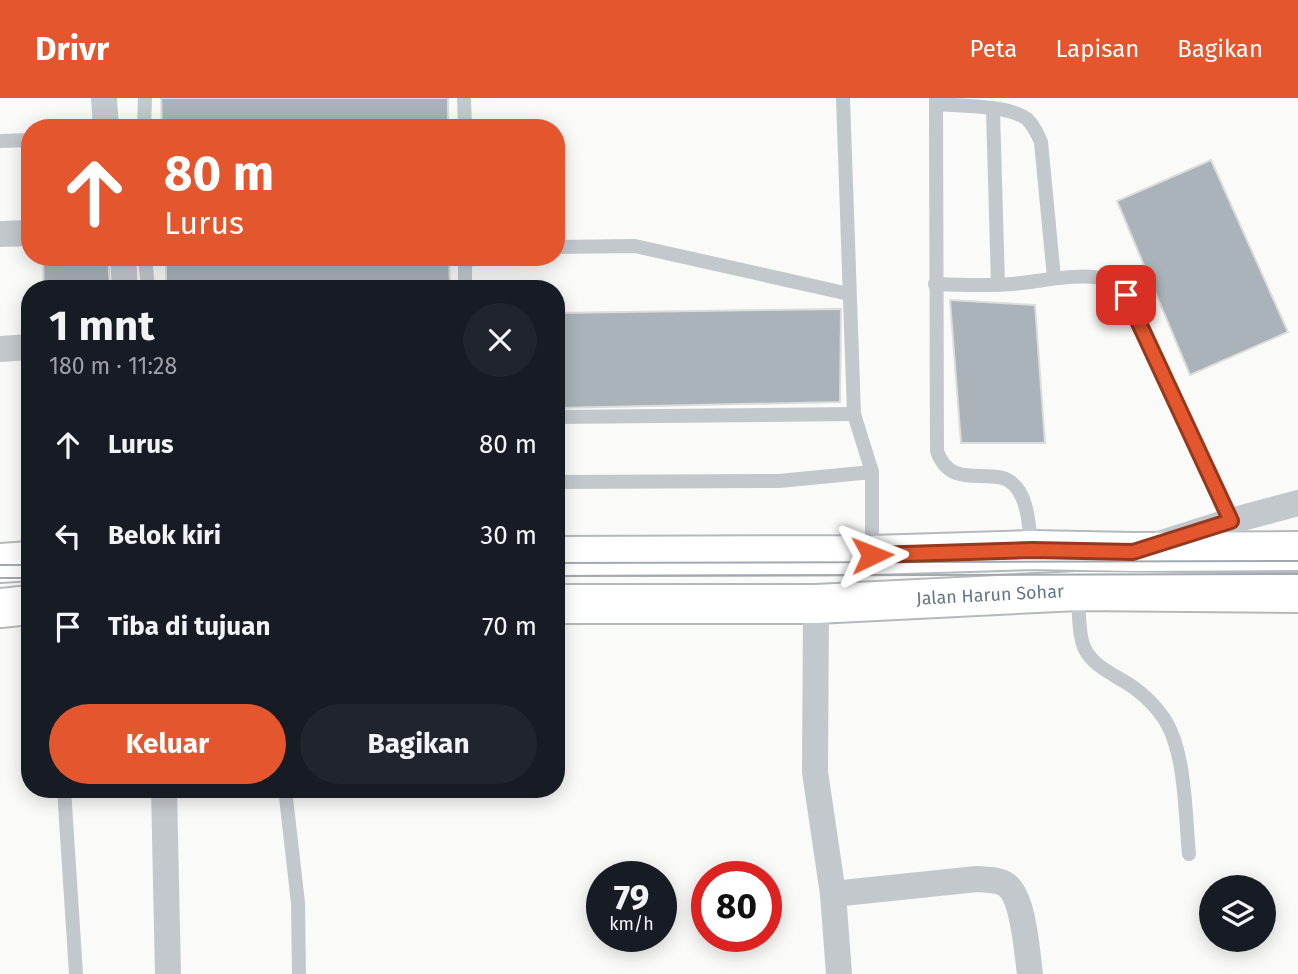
<!DOCTYPE html>
<html lang="id">
<meta charset="utf-8">
<style>
:root{--surface:#171b24;--page:#20242c;--text:#f1f3f6;--muted:#9ea1a6;--accent:#e4572e}
body{margin:0;font-family:"Fira Sans",sans-serif;background:var(--page);color:var(--text);height:100vh;display:flex;flex-direction:column;font-size:26px;white-space:nowrap}
*{box-sizing:border-box;margin:0}
p{font-size:23px;color:var(--muted)}
.icon{flex:none;width:38px;height:38px;fill:none;stroke:currentColor;stroke-width:2;stroke-linecap:round;stroke-linejoin:round}
.map{position:relative;flex:1;overflow:hidden}
.sheet{position:absolute;left:21px;top:182px;width:544px;height:518px;display:flex;flex-direction:column;background:var(--surface);border-radius:28px;box-shadow:0 4px 18px #0003}
.sheet>*{flex:none}
.hud{position:absolute;left:21px;top:21px;width:544px;height:147px;border-radius:28px;box-shadow:0 4px 18px #0003;background:#e4572e;color:#fff;overflow:hidden}
.fabs{position:absolute;left:1199px;top:777px;display:grid;gap:14px}
.fabs a{display:grid;place-items:center;width:77px;height:77px;border-radius:50%;background:var(--surface);box-shadow:0 4px 18px #0003;font-size:35px}
.speed{position:absolute;left:586px;top:763px;display:flex;gap:14px;font-size:35px;font-weight:700;text-align:center}
.speed>*{display:grid;place-content:center;width:91px;height:91px;border-radius:50%;background:var(--surface);box-shadow:0 4px 18px #0003;line-height:1}
.speed small{font-size:18px;font-weight:400}
.speed .limit{border:10px solid #d22;background:#fff;color:#111}
.pin{position:absolute;display:grid;place-items:center;width:60px;height:60px;color:#fff;margin:-30px;border-radius:14px;box-shadow:0 4px 10px #0006}
.me{position:absolute;width:77px;margin:-38px;rotate:88deg;stroke-linejoin:round;filter:drop-shadow(0 0 5px #0008)}
.turn{display:flex;align-items:center;gap:24px;height:147px;padding:0 28px;font-size:32px}
.turn .icon{width:91px;height:91px;stroke-width:2.5}
.turn b{display:block;font-size:49px;line-height:60px}
.round{display:grid;place-items:center;flex:none;width:74px;height:74px;border-radius:37px;background:var(--page)}
.summary{display:flex;align-items:center;justify-content:space-between;height:119px;padding:0 28px}
h1{font-size:42px;font-weight:700;line-height:52px}
.action{display:flex;gap:14px;margin-top:auto;padding:14px 28px}
.action a{flex:1;height:80px;border-radius:42px;background:var(--accent);color:#fff;font-size:28px;font-weight:700;line-height:80px;text-align:center}
.action a+a{background:var(--page);color:var(--text)}
ul{padding:0;list-style:none}
li{display:flex;align-items:center;gap:21px;height:91px;padding:0 28px}
li div{flex:1}
li b{display:block;font-size:26px}
li em{font-style:normal}
header{display:flex;align-items:center;gap:42px;box-sizing:border-box;height:98px;padding:0 35px;background:var(--accent);color:#fff}
header strong{font-size:33px}
nav{display:flex;gap:38px;margin-inline-start:auto;font-size:24px}
.map>svg:first-child{display:block}
.building{fill:#aab3b9;stroke:#dcdcda;stroke-width:2}
.lines{fill:none;stroke-linecap:round;stroke-linejoin:round}
.highway-casing{stroke:#b4b9bd;stroke-width:42}
.lane{stroke:#c3c8cc;stroke-width:14}
.street{stroke:#c3c8cc;stroke-width:26}
.highway{stroke:#fff;stroke-width:38}
.tram{stroke:#a2aab0;stroke-width:2}
.route-casing{stroke:#94391e;stroke-width:18}
.route{stroke:#e4572e;stroke-width:12}
.labels{text-anchor:middle;dominant-baseline:central;stroke-width:7;stroke-linejoin:round;paint-order:stroke}
.street-label{font-size:18px;fill:#657683;stroke:#fff}
</style>
<header>
<strong>Drivr</strong>
<nav><a>Peta</a><a>Lapisan</a><a>Bagikan</a></nav>
</header>
<div class="map">
<svg width="1298" height="876" viewBox="0 0 1298 876">
<rect width="100%" height="100%" fill="#fafaf8"/>
<g class="building">
<path d="M161,0H448V30H162Z"/>
<path d="M1211,62L1288,234L1190,277L1117,103Z"/>
<path d="M43,159H108L110,191H44Z"/>
<path d="M166,159H449L450,191H166Z"/>
<path d="M950,202L1035,207L1045,345H961Z"/>
<path d="M841,211L840,304L556,310V215Z"/>
</g>
<g class="lines">
<defs>
<g id="highway">
<path d="M556,458L872,457L1032,452L1133,454L1298,453"/>
<path d="M0,465L30,463"/>
<path d="M556,506H816L1078,493L1298,495"/>
<path d="M0,510L30,507"/>
</g>
</defs>
<use href="#highway" class="highway-casing"/>
<g class="lane">
<path d="M464,0L465,30"/>
<path d="M843,0L854,316L872,374V454"/>
<path d="M936,0L937,353C953,399 999,360 1019,393C1029,409 1029,433 1032,451"/>
<path d="M936,6C959,8 1009,7 1027,21C1034,28 1037,35 1041,44L1054,180"/>
<path d="M993,12L998,187"/>
<path d="M144,30L145,0"/>
<path d="M0,43L30,42"/>
<path d="M556,149L635,148L849,196"/>
<path d="M145,159L148,191"/>
<path d="M935,186C961,187 986,188 1012,186C1038,184 1080,174 1105,181C1115,183 1120,189 1126,197L1231,423"/>
<path d="M465,191V165L474,159"/>
<path d="M556,319L854,316"/>
<path d="M556,384L779,383L872,374"/>
<path d="M1078,494C1079,510 1078,527 1082,543C1088,569 1118,577 1137,592C1146,599 1156,609 1163,619C1186,652 1185,716 1189,756"/>
<path d="M64,691L76,876"/>
<path d="M285,691L298,805L299,876"/>
</g>
<g class="street">
<path d="M104,0L106,30"/>
<path d="M0,136L30,135"/>
<path d="M123,159L125,191"/>
<path d="M0,251L30,249"/>
<path d="M1162,445L1231,423L1298,405"/>
<path d="M816,506L815,674L833,796L839,876"/>
<path d="M164,691L168,876"/>
<path d="M833,796L977,781C986,782 997,781 1005,786C1024,797 1027,856 1030,876"/>
</g>
<use href="#highway" class="highway"/>
<g class="tram">
<path d="M556,465L1298,463"/>
<path d="M0,467H30"/>
<path d="M556,478L1298,476"/>
<path d="M0,480H30"/>
</g>
</g>
<g class="lines">
<defs>
<path id="route" d="M872,457L1032,452L1133,454L1231,423L1126,197"/>
</defs>
<use href="#route" class="route-casing"/>
<use href="#route" class="route"/>
</g>
<g class="labels">
<g class="street-label">
<text transform="translate(990 497) rotate(-3)">Jalan Harun Sohar</text>
</g>
</g>
</svg>
<div class="fabs">
<a><svg class="icon" aria-label="layers" viewBox="0 0 24 24"><path d="M12 4l9 5-9 5-9-5zM3 14l9 5 9-5"/></svg></a>
</div>
<div class="speed"><div>79<small>km/h</small></div><div class="limit">80</div></div>
<div class="pin" style="left:1126px;top:197px;background:#d93025"><svg class="icon" aria-label="arrive" viewBox="0 0 24 24"><path d="M6 21V4h12l-3 4 3 4H6"/></svg></div>
<svg class="me" style="left:872px;top:457px" viewBox="-20 -20 40 40"><path d="M0-17L14 15 0 8-14 15z" fill="#e4572e" stroke="#fff" stroke-width="4"/></svg>
<div class="hud">
<div class="turn"><svg class="icon" aria-label="ahead" viewBox="0 0 24 24"><path d="M12 20V5M6 11l6-6 6 6"/></svg><div><b>80 m</b>Lurus</div></div>
</div>
<section class="sheet">
<div class="summary"><div><h1>1 mnt</h1><p>180 m · 11:28</p></div><a class="round"><svg class="icon" aria-label="close" viewBox="0 0 24 24"><path d="M6 6l12 12M18 6L6 18"/></svg></a></div>
<ul>
<li><svg class="icon" aria-label="ahead" viewBox="0 0 24 24"><path d="M12 20V5M6 11l6-6 6 6"/></svg><div><b>Lurus</b></div><em>80 m</em></li>
<li><svg class="icon" aria-label="left" viewBox="0 0 24 24"><path d="M17 20v-9H6M10 6l-5 5 5 5"/></svg><div><b>Belok kiri</b></div><em>30 m</em></li>
<li><svg class="icon" aria-label="arrive" viewBox="0 0 24 24"><path d="M6 21V4h12l-3 4 3 4H6"/></svg><div><b>Tiba di tujuan</b></div><em>70 m</em></li>
</ul>
<div class="action"><a>Keluar</a><a>Bagikan</a></div>
</section>
</div>
